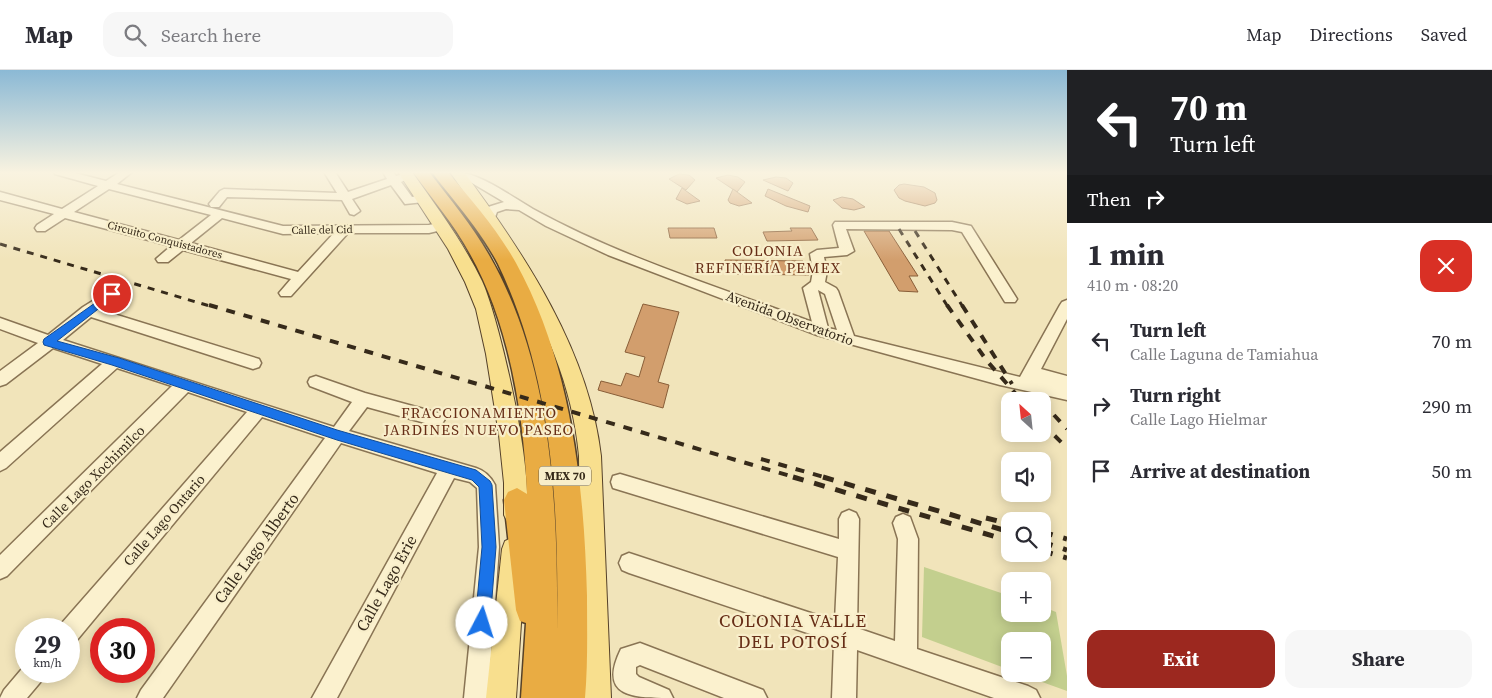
<!DOCTYPE html>
<meta charset="utf-8">
<style>
:root{--surface:#fff;--page:#f7f7f7;--text:#2b2b33;--muted:#7c7c81;--line:#e1e1e2;--accent:#9c281f}
body{margin:0;font-family:"Source Serif 4",serif;background:var(--page);color:var(--text);height:100vh;display:flex;flex-direction:column;font-size:19px;white-space:nowrap}
*{box-sizing:border-box;margin:0}
p{font-size:16px;color:var(--muted)}
.icon{flex:none;width:28px;height:28px;fill:none;stroke:currentColor;stroke-width:2;stroke-linecap:round;stroke-linejoin:round}
.map{position:relative;flex:1;overflow:hidden}
.panel{display:flex;flex-direction:column;background:var(--surface);width:425px}
.panel>*{flex:none}
.hud{background:#202124;color:#fff;overflow:hidden}
.needle{width:32px;rotate:333deg}
.tools{position:absolute;left:1001px;top:322px;display:grid;gap:10px}
.tools a{display:grid;place-items:center;width:50px;height:50px;border-radius:10px;background:var(--surface);box-shadow:0 2px 12px #0003;font-size:25px}
.speed{position:absolute;left:15px;top:548px;display:flex;gap:10px;font-size:25px;font-weight:700;text-align:center}
.speed>*{display:grid;place-content:center;width:65px;height:65px;border-radius:50%;background:var(--surface);box-shadow:0 2px 12px #0003;line-height:1}
.speed small{font-size:12px;font-weight:400}
.speed .limit{border:8px solid #d22;background:#fff;color:#111}
.pin{position:absolute;display:grid;place-items:center;width:42px;height:42px;color:#fff;margin:-21px;border:2px solid #fff;border-radius:50%;box-shadow:0 1px 5px #0007}
.me{position:absolute;width:55px;margin:-28px;rotate:5deg;stroke-linejoin:round;filter:drop-shadow(0 0 4px #0008)}
.turn{display:flex;align-items:center;gap:18px;height:105px;padding:0 20px;font-size:22px}
.turn .icon{width:65px;height:65px;stroke-width:2.5}
.turn b{display:block;font-size:35px;line-height:42px}
.then{display:flex;align-items:center;height:48px;padding:0 20px;background:#0003;gap:10px;font-size:19px}
.round{display:grid;place-items:center;flex:none;width:52px;height:52px;border-radius:15px;background:var(--page)}
.overview{display:flex;align-items:center;justify-content:space-between;height:85px;padding:0 20px}
h1{font-size:30px;font-weight:700;line-height:38px}
.cta{display:flex;gap:10px;margin-top:auto;padding:10px 20px}
.cta a{flex:1;height:58px;border-radius:15px;background:var(--accent);color:#fff;font-size:20px;font-weight:700;line-height:58px;text-align:center}
.cta a+a{background:var(--page);color:var(--text)}
ul{padding:0;list-style:none}
li{display:flex;align-items:center;gap:15px;height:65px;padding:0 20px}
li div{flex:1}
li b{display:block;font-size:19px}
li em{font-style:normal}
header{display:flex;align-items:center;gap:30px;box-sizing:border-box;height:70px;padding:0 25px;background:var(--surface);border-bottom:1px solid var(--line)}
header strong{font-size:24px}
nav{display:flex;gap:28px;margin-inline-start:auto;font-size:18px}
.search{width:350px;height:45px;background:var(--page);display:flex;align-items:center;gap:12px;box-sizing:border-box;padding:0 18px;border-radius:15px;color:var(--muted);font-size:19px}
main{display:flex;flex:1;min-height:0}
.map>svg:first-child{display:block}
.green{fill:#c3cf8e}
.building{fill:#d29e6d;stroke:#895e38}
.lines{fill:none;stroke-linecap:round;stroke-linejoin:round}
.minor-casing{stroke:#897454;stroke-width:3}
.major-casing{stroke:#554129;stroke-width:2}
.highway-casing{stroke:#554129;stroke-width:3}
.minor{fill:#fbf1ce;fill-rule:evenodd}
.major{fill:#f8df8e;fill-rule:evenodd}
.highway{fill:#e9ac43;fill-rule:evenodd}
.rail-far2{stroke:#362a1a;stroke-width:3;stroke-dasharray:7 7;stroke-linecap:butt}
.rail-far1{stroke:#362a1a;stroke-width:4;stroke-dasharray:9 9;stroke-linecap:butt}
.rail{stroke:#362a1a;stroke-width:5;stroke-dasharray:11 11;stroke-linecap:butt}
.route{fill:#1a73e8;stroke:#114b97}
.labels{text-anchor:middle;dominant-baseline:central;stroke-width:4.5;stroke-linejoin:round;paint-order:stroke}
.far-street-label{font-size:11px;fill:#362a1a;stroke:#f8eeca}
.shield{fill:#f8eeca;stroke:#70654f;stroke-width:1}
.shield-label{font-size:12px;font-weight:bold;fill:#362a1a}
.street-label{font-size:14px;fill:#362a1a;stroke:#f8eeca}
.neighbourhood-label{font-size:15px;letter-spacing:1px;fill:#662d16;stroke:#f8eeca}
.near-street-label{font-size:16px;fill:#362a1a;stroke:#f8eeca}
.near-neighbourhood-label{font-size:18px;letter-spacing:1px;fill:#662d16;stroke:#f8eeca}
</style>
<header>
<strong>Map</strong>
<div class="search"><svg class="icon" aria-label="search" viewBox="0 0 24 24"><circle cx="10" cy="10" r="6"/><path d="M15 15l6 6"/></svg>Search here</div>
<nav><a>Map</a><a>Directions</a><a>Saved</a></nav>
</header>
<main>
<div class="map">
<svg width="1067" height="628" viewBox="0 0 1067 628">
<rect width="100%" height="100%" fill="#f1e4ba"/>
<path class="green" d="M924,497L1010,526V544H1042L1043,537L1056,542L1067,606V621L1020,604H1042V571H1010V600L922,567Z"/>
<g class="building">
<path d="M679,104L689,105L695,110L686,120L669,109Z"/>
<path d="M728,105L738,107L745,112L737,122L716,108Z"/>
<path d="M776,107L786,108L793,113L788,121L763,110Z"/>
<path d="M904,114L924,117L935,123L937,130L935,133L925,136L905,131L899,128L894,120L899,115Z"/>
<path d="M682,118L700,131L687,134L676,129Z"/>
<path d="M733,119L752,133L739,136L730,133L728,130Z"/>
<path d="M768,119L810,136L808,142L786,136L765,126Z"/>
<path d="M842,127L853,129L865,137L854,140L842,138L833,130Z"/>
<path d="M668,158H714L717,168H670Z"/>
<path d="M790,158H811L818,170L767,171L763,162L792,161Z"/>
<path d="M864,161H889L918,206H909L918,222L899,221Z"/>
<path d="M725,190L803,191L809,205L729,204Z"/>
<path d="M643,234L679,242L658,312L669,315L663,338L598,320L601,311L621,316L626,303L639,307L645,287L625,282Z"/>
</g>
<g class="lines">
<defs>
<g id="minor">
<path d="M54,102H71L106,111L120,102H132L117,114L283,156L429,155L442,152L448,156L446,159L429,163H348L291,226H281L279,223L291,209L183,180L168,192H158L156,189L171,176L65,148L45,161H37L35,158L37,155L54,144L0,130V122L62,139L98,116L55,104ZM109,119L211,145L179,170L74,142ZM222,148L283,164L334,163L298,202L191,173Z"/>
<path d="M324,102H335L348,122L387,109L383,102H393L396,106L408,103L412,104L414,106L401,112L412,127L424,124L430,128L424,132L405,134L391,115L352,129L360,141L354,145L350,144L342,130L227,127L219,137H211L209,134L220,121L224,119L337,123Z"/>
<path d="M455,102C479,102 512,127 533,139C620,187 719,217 812,252L803,218L811,212L813,201L810,184L817,180L839,178L833,155L835,152H952L971,156L1017,229L1015,232H1005L962,162L952,160L846,159L854,181L847,185L824,187L827,201L825,212L836,218L838,221L854,266L1020,307L1060,235L1062,232L1067,230V249L1041,299L1067,306V330L1000,315L817,265L608,185L546,156L519,140L506,139L497,142L494,150H486L484,147L488,137L504,132L472,113L455,106L453,104ZM818,220L825,224L837,260L828,258Z"/>
<path d="M112,219L117,221L119,224L101,240L259,289L261,293L259,297L253,299L91,247L63,270L334,357L352,332L310,316L308,312L310,308L316,306L365,323L442,344L445,349L442,354L436,356L367,337L349,361L476,398C485,401 491,407 495,415L499,477L488,628H464L479,477L477,418L470,412L454,408L337,628H312L437,403L341,373L163,628H137L141,620L325,368L262,347L77,570L69,573V559H59L61,554L247,342L188,322L7,506L0,509V485L172,316L117,298L6,398L0,401V382L102,294L53,278L6,314L0,316V301L38,273L0,259V248L48,265L83,237Z"/>
<path d="M620,404L839,469V449L842,443L849,440L856,443L859,449L857,558L895,571L898,469L893,453L896,447L903,444L910,447L918,469L917,579L1028,616L1036,620L1040,628H994L857,580L856,628H832L834,572L629,503L622,500L619,493L622,486L629,483L835,551L838,487L613,418L611,412L613,406Z"/>
<path d="M640,573L763,620L767,628H724L640,595L636,597V604L639,607L669,620L673,628C634,628 597,628 621,579Z"/>
<path d="M26,594V601H46L43,609L27,628H0L4,620Z"/>
</g>
<g id="major">
<path d="M398,102H412C437,137 463,172 482,211C499,247 539,420 524,453L516,456L508,453L504,445V413L499,365L486,284L476,239L465,212L448,179Z"/>
<path d="M450,102H464C525,185 589,281 601,386L611,628H581L579,386C570,281 508,186 450,102Z"/>
<path d="M514,467L523,471L526,479L516,628H486L502,479L505,471Z"/>
</g>
<path id="highway" d="M413,102H429C450,129 472,155 489,185C553,296 558,437 557,562C559,438 553,309 498,194C486,171 469,149 453,129C446,120 438,111 432,102H448C472,131 497,159 516,193C571,293 584,413 587,526C587,560 588,594 585,628H521L526,553L520,551L516,540L504,430L508,422L517,418L527,424C524,345 509,253 470,184C454,154 432,129 413,102Z"/>
</defs>
<use href="#minor" class="minor-casing"/>
<use href="#major" class="major-casing"/>
<use href="#highway" class="highway-casing"/>
<use href="#minor" class="minor"/>
<use href="#major" class="major"/>
<use href="#highway" class="highway"/>
<g class="rail-far2">
<path d="M899,159L948,237"/>
<path d="M915,161L963,237"/>
<path d="M0,174L213,237"/>
</g>
<g class="rail-far1">
<path d="M209,235L797,408"/>
<path d="M947,235L987,291L1022,331"/>
<path d="M962,235L1012,314"/>
<path d="M1054,345L1067,359"/>
<path d="M1042,353L1067,378"/>
<path d="M761,389L827,408"/>
</g>
<g class="rail">
<path d="M793,407L1010,471"/>
<path d="M823,407L1010,462"/>
<path d="M986,448L1010,454"/>
<path d="M1042,462L1067,469"/>
<path d="M1042,472L1067,480"/>
<path d="M1042,481L1067,488"/>
</g>
</g>
<linearGradient id="sky" x2="0" y2="1"><stop stop-color="#8bb9d5"/><stop offset="0.54" stop-color="#f9f3e0"/><stop offset="1" stop-color="#f9f3e0" stop-opacity="0"/></linearGradient>
<rect width="1067" height="190" fill="url(#sky)"/>
<path class="route" d="M112,221L116,224L115,226L57,271L119,288L337,360L476,400L490,411L492,415L496,477L490,553L488,558L482,560L477,558L475,553L482,477L479,417L472,410L337,370L112,295L44,275L43,272L44,269Z"/>
<g class="labels">
<g class="far-street-label">
<text transform="translate(322 160) rotate(-1)">Calle del Cid</text>
<text transform="translate(165 170) rotate(15)">Circuito Conquistadores</text>
</g>
<rect class="shield" x="539" y="396.5" width="52" height="19" rx="4"/>
<g class="shield-label">
<text x="565" y="406">MEX 70</text>
</g>
<g class="street-label">
<text transform="translate(790 248) rotate(20)">Avenida Observatorio</text>
<text transform="translate(93 407) rotate(-45)">Calle Lago Xochimilco</text>
<text transform="translate(164 450) rotate(-49)">Calle Lago Ontario</text>
</g>
<g class="neighbourhood-label">
<text x="768" y="180">COLONIA<tspan x="768" dy="17">REFINERÍA PEMEX</tspan></text>
<text x="479" y="342">FRACCIONAMIENTO<tspan x="479" dy="17">JARDINES NUEVO PASEO</tspan></text>
</g>
<g class="near-street-label">
<text transform="translate(256 478) rotate(-54)">Calle Lago Alberto</text>
<text transform="translate(386 513) rotate(-61)">Calle Lago Erie</text>
</g>
<g class="near-neighbourhood-label">
<text x="793" y="550">COLONIA VALLE<tspan x="793" dy="21">DEL POTOSÍ</tspan></text>
</g>
</g>
</svg>
<div class="tools">
<a><svg class="needle" viewBox="-14 -14 28 28"><path d="M0-13l5 13h-10z" fill="#e53935"/><path d="M0 13l5-13h-10z" fill="#7c7c81"/></svg></a>
<a><svg class="icon" aria-label="sound" viewBox="0 0 24 24"><path d="M4 9h4l5-4v14l-5-4H4zM17 9q2 3 0 6"/></svg></a>
<a><svg class="icon" aria-label="search" viewBox="0 0 24 24"><circle cx="10" cy="10" r="6"/><path d="M15 15l6 6"/></svg></a>
<a>+</a>
<a>−</a>
</div>
<div class="speed"><div>29<small>km/h</small></div><div class="limit">30</div></div>
<div class="pin" style="left:112px;top:224px;background:#d93025"><svg class="icon" aria-label="arrive" viewBox="0 0 24 24"><path d="M6 21V4h12l-3 4 3 4H6"/></svg></div>
<svg class="me" style="left:482px;top:553px" viewBox="-20 -20 40 40"><circle r="19" fill="#fff"/><path d="M0-13L10 11 0 6-10 11z" fill="#1a73e8"/></svg>
</div>
<section class="panel">
<div class="hud">
<div class="turn"><svg class="icon" aria-label="left" viewBox="0 0 24 24"><path d="M17 20v-9H6M10 6l-5 5 5 5"/></svg><div><b>70 m</b>Turn left</div></div>
<div class="then">Then<svg class="icon" aria-label="right" viewBox="0 0 24 24"><path d="M7 20v-9h11M14 6l5 5-5 5"/></svg></div>
</div>
<div class="overview"><div><h1>1 min</h1><p>410 m · 08:20</p></div><a class="round" style="background:#d93025;color:#fff"><svg class="icon" aria-label="close" viewBox="0 0 24 24"><path d="M6 6l12 12M18 6L6 18"/></svg></a></div>
<ul>
<li><svg class="icon" aria-label="left" viewBox="0 0 24 24"><path d="M17 20v-9H6M10 6l-5 5 5 5"/></svg><div><b>Turn left</b><p>Calle Laguna de Tamiahua</p></div><em>70 m</em></li>
<li><svg class="icon" aria-label="right" viewBox="0 0 24 24"><path d="M7 20v-9h11M14 6l5 5-5 5"/></svg><div><b>Turn right</b><p>Calle Lago Hielmar</p></div><em>290 m</em></li>
<li><svg class="icon" aria-label="arrive" viewBox="0 0 24 24"><path d="M6 21V4h12l-3 4 3 4H6"/></svg><div><b>Arrive at destination</b></div><em>50 m</em></li>
</ul>
<div class="cta"><a>Exit</a><a>Share</a></div>
</section>
</main>
